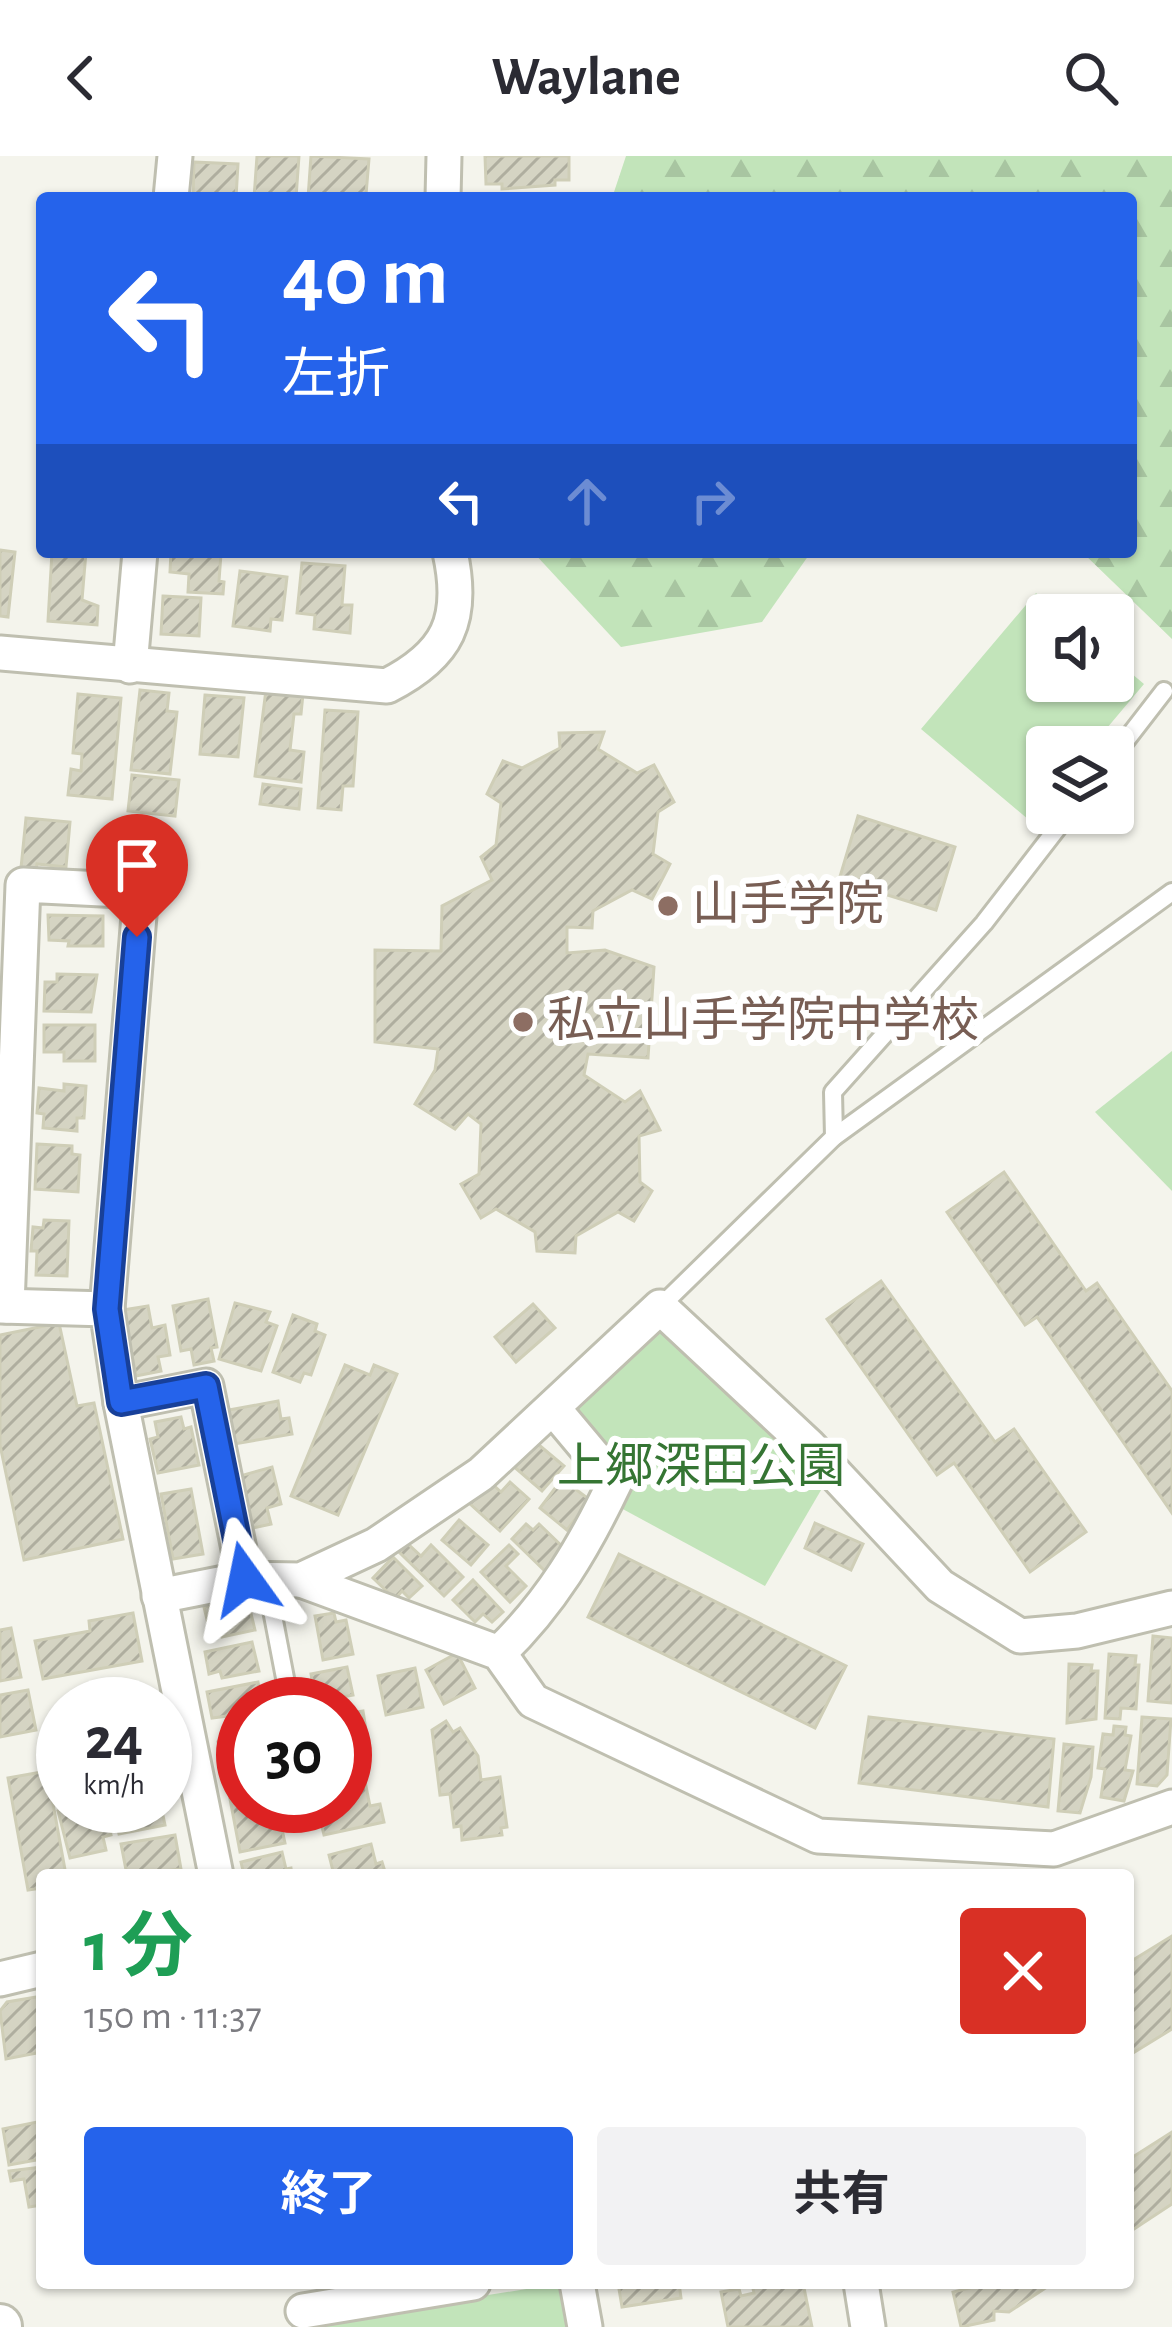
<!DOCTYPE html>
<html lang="ja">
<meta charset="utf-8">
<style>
:root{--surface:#fff;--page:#f2f2f3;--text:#2b2b33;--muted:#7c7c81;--accent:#2563eb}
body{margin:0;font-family:"Alegreya Sans","Noto Sans JP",sans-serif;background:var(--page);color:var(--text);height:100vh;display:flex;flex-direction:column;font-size:45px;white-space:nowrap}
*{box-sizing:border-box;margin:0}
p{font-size:39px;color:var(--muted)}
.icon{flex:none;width:66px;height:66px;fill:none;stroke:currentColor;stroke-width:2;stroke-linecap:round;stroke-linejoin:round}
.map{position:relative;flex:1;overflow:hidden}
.drawer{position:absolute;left:36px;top:1713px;width:1098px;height:420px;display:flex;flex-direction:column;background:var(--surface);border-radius:12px;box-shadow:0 3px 9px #0004}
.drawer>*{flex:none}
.hud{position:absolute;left:36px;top:36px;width:1101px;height:366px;border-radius:12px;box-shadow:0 3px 9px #0004;background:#2563eb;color:#fff;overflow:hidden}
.controls{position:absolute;left:1026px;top:438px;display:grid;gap:24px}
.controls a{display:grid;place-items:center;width:108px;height:108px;border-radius:12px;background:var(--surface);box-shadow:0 3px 9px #0004;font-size:60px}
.speed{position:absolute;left:36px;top:1521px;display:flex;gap:24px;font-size:60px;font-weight:700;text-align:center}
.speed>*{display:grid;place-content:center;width:156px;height:156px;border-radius:50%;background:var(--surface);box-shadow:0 3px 9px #0004;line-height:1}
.speed small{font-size:30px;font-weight:400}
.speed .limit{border:18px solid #d22;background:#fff;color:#111}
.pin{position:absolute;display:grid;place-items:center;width:102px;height:102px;color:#fff;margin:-123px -51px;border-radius:50% 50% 50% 0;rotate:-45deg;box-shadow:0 0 12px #0007}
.pin .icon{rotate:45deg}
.me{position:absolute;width:132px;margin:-66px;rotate:348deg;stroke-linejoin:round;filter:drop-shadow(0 0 9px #0008)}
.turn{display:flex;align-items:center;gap:42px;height:252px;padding:0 48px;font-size:54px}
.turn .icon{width:156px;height:156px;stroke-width:2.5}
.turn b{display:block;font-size:84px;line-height:102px}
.lanes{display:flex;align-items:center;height:114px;padding:0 48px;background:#0003;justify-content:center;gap:60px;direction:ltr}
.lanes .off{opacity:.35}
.round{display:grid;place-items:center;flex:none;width:126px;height:126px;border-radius:12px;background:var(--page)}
.headline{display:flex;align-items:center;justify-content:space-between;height:204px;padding:0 48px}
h1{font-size:72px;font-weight:700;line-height:90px;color:#1e9e55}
.primary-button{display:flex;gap:24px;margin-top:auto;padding:24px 48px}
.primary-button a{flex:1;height:138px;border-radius:12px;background:var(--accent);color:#fff;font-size:48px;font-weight:700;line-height:138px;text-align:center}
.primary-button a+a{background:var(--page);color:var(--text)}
header{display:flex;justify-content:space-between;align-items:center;height:156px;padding:0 48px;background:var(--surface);font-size:54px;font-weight:700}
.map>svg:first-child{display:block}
.forest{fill:url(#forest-firs)}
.green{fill:#c2e4ba}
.building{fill:url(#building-hatch);stroke:#cfceb7;stroke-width:3}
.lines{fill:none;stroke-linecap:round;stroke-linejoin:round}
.service-casing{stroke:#bfbfb0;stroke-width:22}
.minor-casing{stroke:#bfbfb0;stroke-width:39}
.tertiary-casing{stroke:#bfbfb0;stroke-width:48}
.service{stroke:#fff;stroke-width:16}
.minor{stroke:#fff;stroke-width:33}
.tertiary{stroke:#fff;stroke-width:42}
.route-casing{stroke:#184099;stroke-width:30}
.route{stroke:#2563eb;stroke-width:21}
.education-dot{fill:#8d6e63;stroke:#fff;stroke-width:4.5}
.labels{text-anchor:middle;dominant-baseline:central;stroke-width:12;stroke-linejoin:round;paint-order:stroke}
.education-label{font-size:48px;fill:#785e54;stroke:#fff;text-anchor:start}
.park-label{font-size:48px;fill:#357533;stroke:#fff}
</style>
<header><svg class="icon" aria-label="back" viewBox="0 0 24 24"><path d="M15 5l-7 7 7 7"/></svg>Waylane<svg class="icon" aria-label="search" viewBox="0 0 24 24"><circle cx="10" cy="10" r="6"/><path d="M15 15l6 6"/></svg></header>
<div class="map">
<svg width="1172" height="2171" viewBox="0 0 1172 2171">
<defs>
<pattern id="forest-firs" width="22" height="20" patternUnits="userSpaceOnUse" patternTransform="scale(3)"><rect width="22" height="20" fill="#c2e4ba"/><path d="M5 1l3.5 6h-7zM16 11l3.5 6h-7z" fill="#a8c5a1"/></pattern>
<pattern id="building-hatch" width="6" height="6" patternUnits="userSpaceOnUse" patternTransform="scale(3)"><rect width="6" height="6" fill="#d5d4c3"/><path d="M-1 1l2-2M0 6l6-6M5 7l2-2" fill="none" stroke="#afae9f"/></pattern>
</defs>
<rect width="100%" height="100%" fill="#f4f4ec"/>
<g class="forest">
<path d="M626,0H1172V483L1082,396H1131V42H612Z"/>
<path d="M533,396H811L762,466L621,491Z"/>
</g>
<g class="green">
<path d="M1036,437L1062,459H1047V525H1113V502L1144,528L1091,591H1047V643L1029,664L921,573Z"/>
<path d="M1172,895V1035L1095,956Z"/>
<path d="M662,1170L824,1329L765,1430L619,1351L571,1253Z"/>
<path d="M564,2127L570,2171H319L318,2166Z"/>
</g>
<g class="building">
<path d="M257,0H299L296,42H254Z"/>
<path d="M311,0L369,3L366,39L381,42H308Z"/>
<path d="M485,0H569V24H555V29L502,33V28H486Z"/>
<path d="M194,6L238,8L236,42L193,40Z"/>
<path d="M0,394L15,396L8,461L0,460Z"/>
<path d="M52,396H86L82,444L98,450L97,469L48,465Z"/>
<path d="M171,396L221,398L219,425L224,426L223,438L188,436L189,418L170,416Z"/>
<path d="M302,407L345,410L342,449H352L350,477L314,473L315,459L297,457Z"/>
<path d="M240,415L287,421L282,464L271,463L270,475L233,470Z"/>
<path d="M163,440L201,442L199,480L161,478Z"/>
<path d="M140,534L169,537L167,555L177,556L170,618L131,614Z"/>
<path d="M266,534L303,538L301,558H294L290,594L304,596L301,626L255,620Z"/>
<path d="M78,538L121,542L112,643L68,639L71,613L81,615L82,598L73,597Z"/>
<path d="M205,539L244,542L238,601L200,598Z"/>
<path d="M325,554L358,556L353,630H343L341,654L318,652Z"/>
<path d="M604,576L598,593L637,617L654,609L674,646L658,656L653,698L670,708L652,743L632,734L593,755L592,772L567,771V797L605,794L654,811L648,902L588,898L584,919L625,946L640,935L660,974L639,980L640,1026L652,1035L634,1065L618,1056L576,1080L575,1097L537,1095L535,1076L496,1053L481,1062L461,1028L479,1018L481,968L468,958L455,973L415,948L435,914L438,893L375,886V794L441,795L442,750L492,724L481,701L496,689L501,647L487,638L503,605L522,612L560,592L559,577Z"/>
<path d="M132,619L179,624L175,660L128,655Z"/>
<path d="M263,628L301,633L299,653L260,648Z"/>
<path d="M858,660L955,691L936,754L839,724Z"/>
<path d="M26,662L70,666L66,711L37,708L36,714L21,712Z"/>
<path d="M114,666L151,669L147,718L115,715L116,709L102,708L104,687H112Z"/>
<path d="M48,759L103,760V790H68L69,785L49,784Z"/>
<path d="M57,818L97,819L91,856L44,855L45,826H57Z"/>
<path d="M44,869H95V905H64V896H44Z"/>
<path d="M64,928L86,930L84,962H77V975L43,972L44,958L37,957L39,932L64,935Z"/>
<path d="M37,988L72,990V998L80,999L78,1036L35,1033Z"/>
<path d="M1004,1016L1086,1135L1097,1127L1172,1235V1357L1037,1161L1025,1169L947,1056Z"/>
<path d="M44,1064L69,1065L67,1120L36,1119L37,1095H31L33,1071L43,1072Z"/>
<path d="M881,1125L995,1286L1014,1273L1086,1376L1030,1416L954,1307L937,1319L827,1163Z"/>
<path d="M208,1143L217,1191L211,1192L214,1205L194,1209L191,1193L181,1195L173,1150Z"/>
<path d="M235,1147L270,1156L266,1166L277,1170L261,1215L219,1203Z"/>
<path d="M533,1148L555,1172L516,1206L495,1181Z"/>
<path d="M148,1150L152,1172L165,1169L170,1199L158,1201L161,1215L136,1220L123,1154Z"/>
<path d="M293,1159L317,1168L315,1175L325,1179L311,1219L304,1217L300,1226L273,1216Z"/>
<path d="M59,1167L77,1250L94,1247L123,1383L24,1404L0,1289V1179Z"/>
<path d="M345,1209L370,1219L374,1209L397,1218L338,1359L291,1340Z"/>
<path d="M278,1245L281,1263L289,1262L292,1278L234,1288L229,1254Z"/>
<path d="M181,1261L184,1273L191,1271L199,1309L158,1317L150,1283L158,1281L155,1266Z"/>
<path d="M533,1284L564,1310L542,1335L512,1309Z"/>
<path d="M272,1311L281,1348L267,1352L271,1368L253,1372L240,1320Z"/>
<path d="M562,1323L590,1344L567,1374L540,1352Z"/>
<path d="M490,1326L501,1336L510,1326L529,1343L500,1375L470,1348Z"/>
<path d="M191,1333L203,1398L173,1403L161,1338Z"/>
<path d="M459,1364L488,1389L471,1409L442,1384Z"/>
<path d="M815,1367L863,1388L851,1414L805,1392Z"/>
<path d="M526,1368L533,1374L539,1368L566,1394L546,1416L512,1383Z"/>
<path d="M407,1387L421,1400L431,1389L463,1421L444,1440L398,1395Z"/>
<path d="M509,1389L518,1398L506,1410L526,1430L510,1446L481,1416Z"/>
<path d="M619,1398L846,1510L815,1572L588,1461Z"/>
<path d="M393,1401L422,1430L409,1442L402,1435L395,1443L373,1422Z"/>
<path d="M473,1424L503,1456L492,1466L483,1458L475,1466L453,1444Z"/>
<path d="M247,1441L255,1474L222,1481L220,1474L210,1476L204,1451Z"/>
<path d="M133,1457L142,1505L43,1523L35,1485L90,1475L89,1465Z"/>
<path d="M334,1457L336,1466L346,1464L353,1498L323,1504L315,1460Z"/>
<path d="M11,1472L21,1521L0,1525V1474Z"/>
<path d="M1153,1480L1172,1482V1547L1148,1545Z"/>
<path d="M252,1486L259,1515L222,1522L220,1515L209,1518L205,1496Z"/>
<path d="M457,1497L475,1532L444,1548L426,1514Z"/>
<path d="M1109,1498L1136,1500L1135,1509H1139L1136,1553L1121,1552L1120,1563L1105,1562Z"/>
<path d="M1069,1508L1092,1509L1091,1515H1098L1096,1563L1067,1567Z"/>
<path d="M347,1511L353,1539L316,1546L311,1518Z"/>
<path d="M415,1512L423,1551L386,1559L378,1520Z"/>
<path d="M258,1526L262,1548H243V1565L229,1567L228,1560L212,1562L207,1536Z"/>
<path d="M28,1534L36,1574L0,1581V1539Z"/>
<path d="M363,1555L367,1580L345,1584V1558Z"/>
<path d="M869,1561L1054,1583L1048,1651L859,1627Z"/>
<path d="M1142,1561L1171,1563L1167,1619L1157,1630L1137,1628Z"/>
<path d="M446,1565L453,1576L460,1572L478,1600L481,1624L500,1621L507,1671L501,1672L502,1679L462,1684L461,1670L454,1671L450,1638L440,1639L432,1574Z"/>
<path d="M1114,1570L1126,1571L1125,1579L1131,1580L1125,1614L1133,1615L1124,1645L1101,1641L1105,1613L1098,1612L1103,1578L1113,1579Z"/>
<path d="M243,1573V1607L223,1611L218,1586L231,1583L230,1576Z"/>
<path d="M1064,1588L1093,1591L1091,1621L1080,1657L1058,1655Z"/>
<path d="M361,1606L370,1650L380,1648L384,1666L324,1679L317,1650H345V1609Z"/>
<path d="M47,1615L66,1719H42V1732L28,1734L8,1622Z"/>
<path d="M243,1641V1650H277L285,1687L240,1696L230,1643Z"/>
<path d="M82,1650H97L100,1662L107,1660L111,1679L103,1681L106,1694L70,1702L58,1655Z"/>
<path d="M113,1650H161L165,1669L119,1678Z"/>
<path d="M175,1679L181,1713L127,1719L121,1688Z"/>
<path d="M371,1688L376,1708L382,1706L386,1719H334L329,1699Z"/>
<path d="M282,1696L286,1713L291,1712L292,1719H244L241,1706Z"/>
<path d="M1172,1780V1873L1128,1900V1807Z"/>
<path d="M42,1840V1896L6,1903L0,1855L7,1846Z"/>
<path d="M42,1965V2003L9,2009L3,1973Z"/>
<path d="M1172,1976V2048L1128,2077V2004Z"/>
<path d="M42,2011V2049L29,2051L24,2023L11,2025L9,2015Z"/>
<path d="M618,2127H679L681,2142L622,2151Z"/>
<path d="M803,2127L812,2171H728L721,2136L739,2133L741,2140L754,2137L752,2128L758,2127Z"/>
<path d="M990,2127H1053L1009,2156L994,2155V2164L961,2171L953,2136Z"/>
</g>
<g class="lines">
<defs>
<g id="service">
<path d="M1113,601L1164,535"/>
<path d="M834,981L833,936L984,767L1069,657"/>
<path d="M660,1151L834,981L1172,736"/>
<path d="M266,1423L290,1548"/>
</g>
<g id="minor">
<path d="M171,42L175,0"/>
<path d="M443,42L444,0"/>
<path d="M0,497L387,530C448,499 465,464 450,396"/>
<path d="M130,510L140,396"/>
<path d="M0,1150L107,1153L121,1247L216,1719"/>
<path d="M7,1150L23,729L141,735L107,1153"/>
<path d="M121,1247L206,1230L245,1423"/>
<path d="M301,1424L499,1497L533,1545L818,1680L1054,1693L1172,1651"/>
<path d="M159,1440L245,1423L301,1424L376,1389L481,1318L660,1151L809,1290L940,1430L1020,1480L1077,1475L1172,1452"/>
<path d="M499,1497C551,1447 584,1391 615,1326L553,1252"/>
<path d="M0,1823L42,1813"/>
<path d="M577,2127L585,2171"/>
<path d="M861,2127L868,2171"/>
<path d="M303,2155L473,2127"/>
</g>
<path id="tertiary" d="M0,2170V2171"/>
</defs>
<use href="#service" class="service-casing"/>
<use href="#minor" class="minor-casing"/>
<use href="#tertiary" class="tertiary-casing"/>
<use href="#service" class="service"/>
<use href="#minor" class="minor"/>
<use href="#tertiary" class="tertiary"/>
</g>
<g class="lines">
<defs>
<path id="route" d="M137,781L107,1153L121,1246L206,1230L245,1423"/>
</defs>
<use href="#route" class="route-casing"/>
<use href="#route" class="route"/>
</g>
<g class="education-dot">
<circle cx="668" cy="750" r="12"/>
<circle cx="523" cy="866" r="12"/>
</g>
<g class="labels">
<g class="education-label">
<text x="692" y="750">山手学院</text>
<text x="547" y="866">私立山手学院中学校</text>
</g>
<g class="park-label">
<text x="701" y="1312">上郷深田公園</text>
</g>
</g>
</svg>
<div class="controls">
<a><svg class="icon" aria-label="sound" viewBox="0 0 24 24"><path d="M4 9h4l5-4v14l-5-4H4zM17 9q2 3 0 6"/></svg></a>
<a><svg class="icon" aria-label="layers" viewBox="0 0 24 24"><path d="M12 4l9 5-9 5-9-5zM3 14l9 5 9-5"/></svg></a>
</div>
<div class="speed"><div>24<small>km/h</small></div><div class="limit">30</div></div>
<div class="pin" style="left:137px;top:781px;background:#d93025"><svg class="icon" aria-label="arrive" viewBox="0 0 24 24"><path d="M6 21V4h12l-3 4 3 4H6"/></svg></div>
<svg class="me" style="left:245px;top:1423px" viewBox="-20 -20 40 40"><path d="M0-17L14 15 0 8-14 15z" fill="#2563eb" stroke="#fff" stroke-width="4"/></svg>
<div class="hud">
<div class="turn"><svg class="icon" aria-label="left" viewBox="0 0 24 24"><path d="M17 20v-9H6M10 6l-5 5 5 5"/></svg><div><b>40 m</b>左折</div></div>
<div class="lanes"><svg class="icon" aria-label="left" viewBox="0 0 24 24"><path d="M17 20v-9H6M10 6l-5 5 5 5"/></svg><svg class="icon off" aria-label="ahead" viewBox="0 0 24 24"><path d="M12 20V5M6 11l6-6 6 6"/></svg><svg class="icon off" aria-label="right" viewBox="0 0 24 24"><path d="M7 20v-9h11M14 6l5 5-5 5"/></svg></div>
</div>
<section class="drawer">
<div class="headline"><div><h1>1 分</h1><p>150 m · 11:37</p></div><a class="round" style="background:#d93025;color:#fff"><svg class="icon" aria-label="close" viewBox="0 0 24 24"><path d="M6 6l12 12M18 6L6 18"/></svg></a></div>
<div class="primary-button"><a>終了</a><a>共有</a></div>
</section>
</div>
